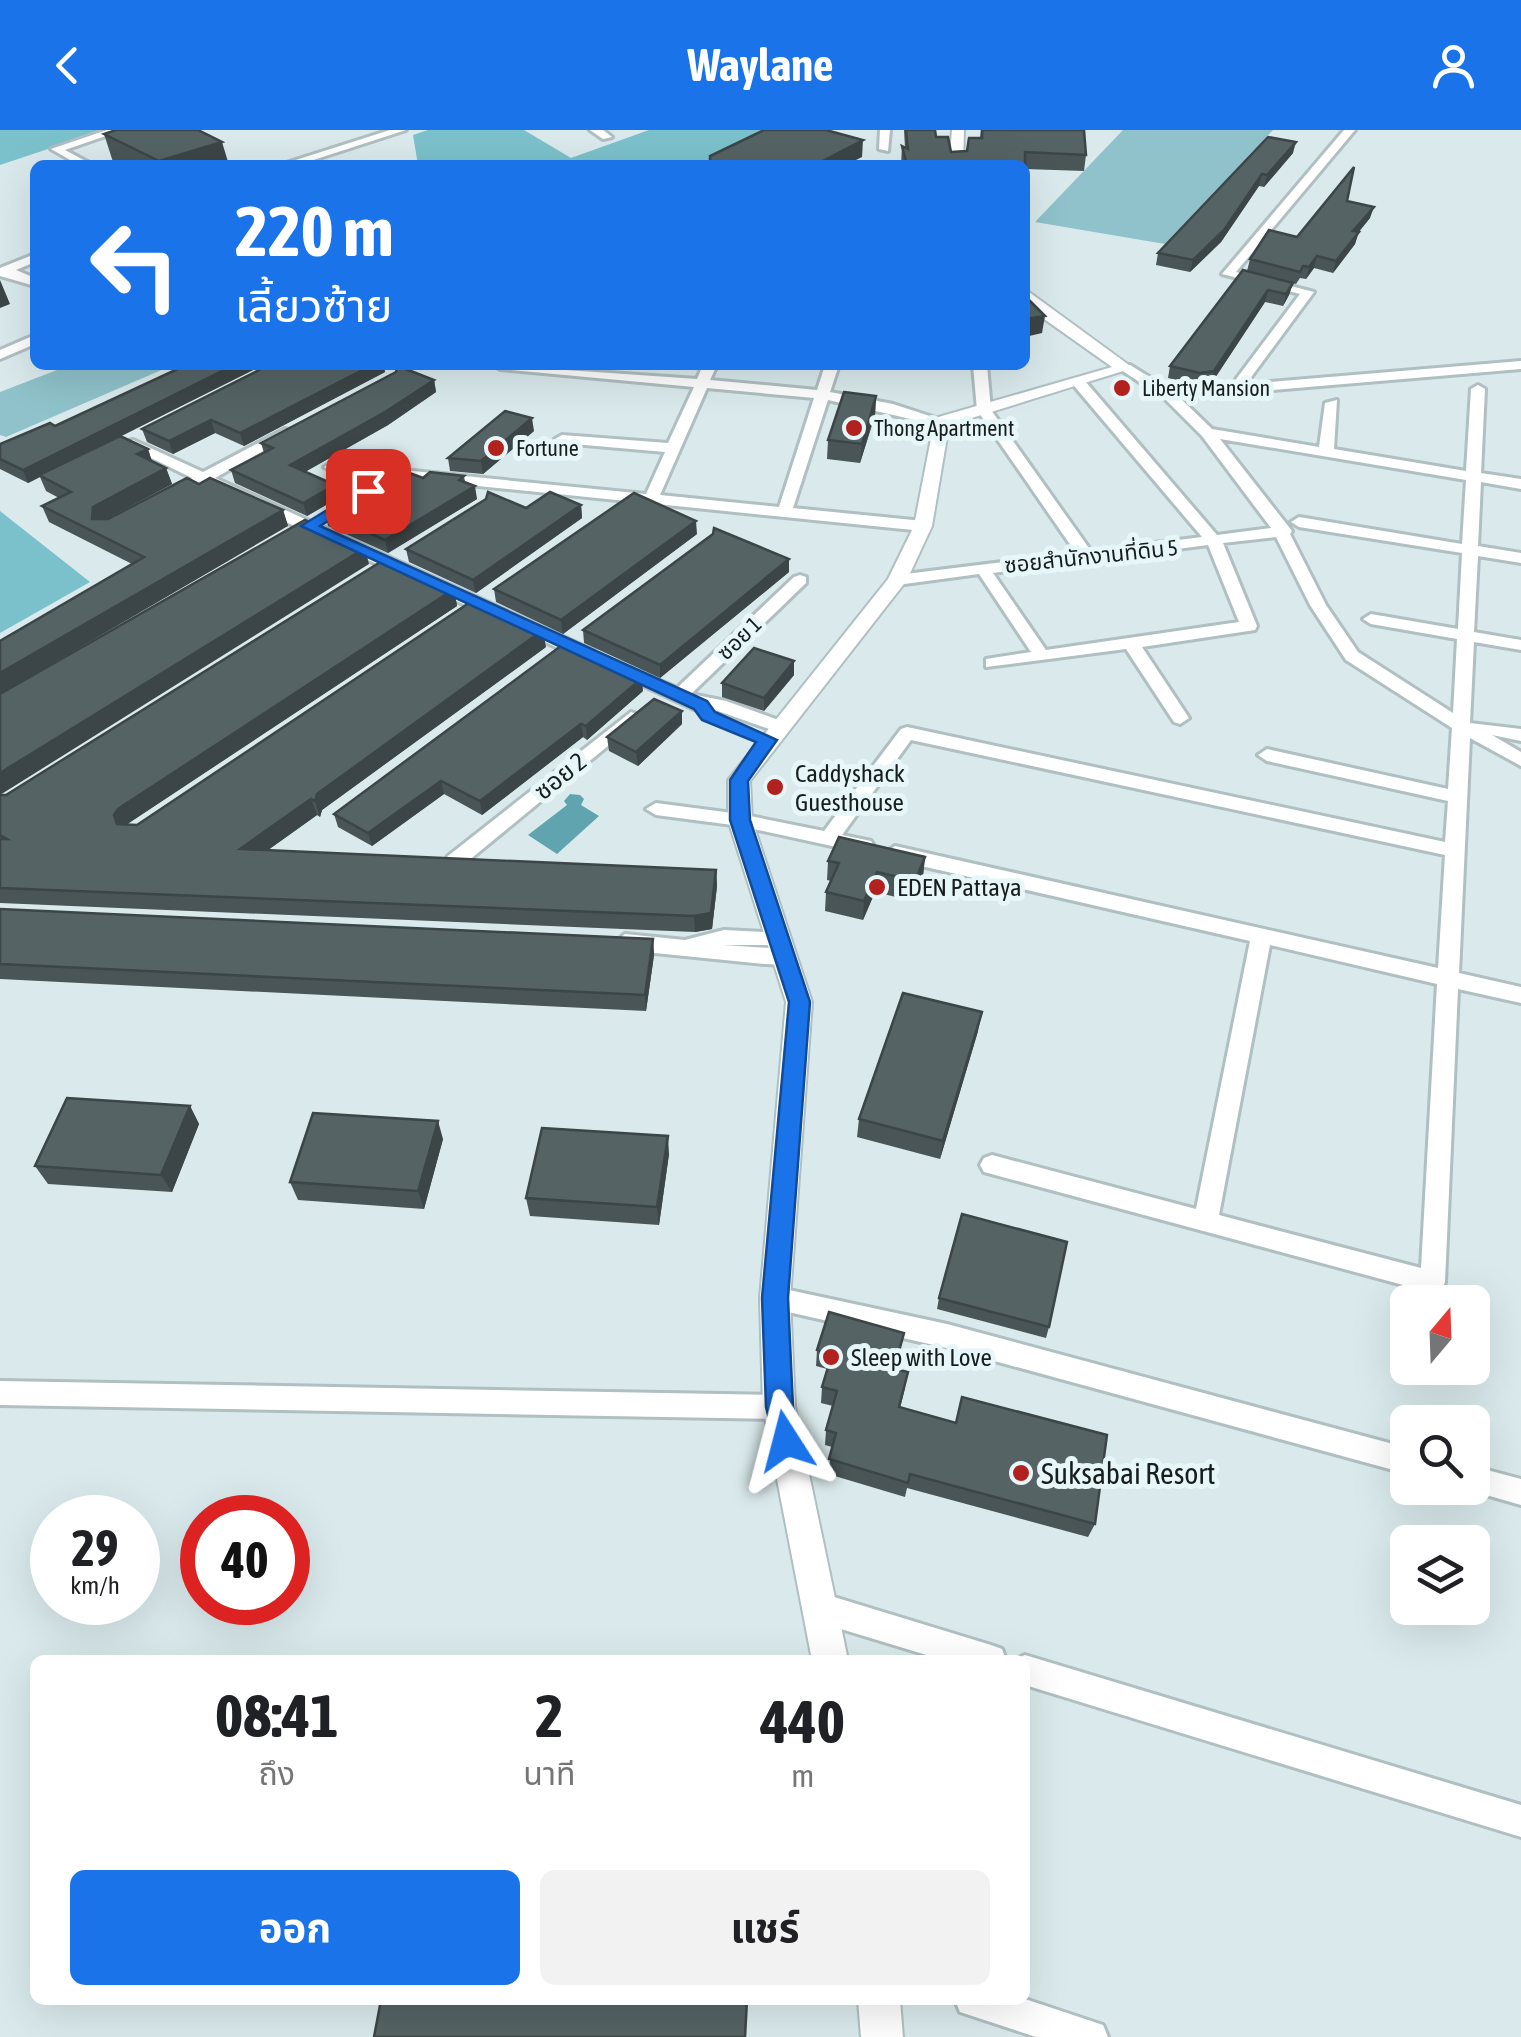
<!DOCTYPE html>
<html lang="th">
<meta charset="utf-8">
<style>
:root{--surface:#fff;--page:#f2f2f2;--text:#202124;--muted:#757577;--accent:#1a73e8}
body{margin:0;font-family:"Asap Condensed","Noto Sans Thai",sans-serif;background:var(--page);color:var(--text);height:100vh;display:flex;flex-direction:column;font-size:38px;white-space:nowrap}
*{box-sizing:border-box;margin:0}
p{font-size:32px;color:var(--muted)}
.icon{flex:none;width:55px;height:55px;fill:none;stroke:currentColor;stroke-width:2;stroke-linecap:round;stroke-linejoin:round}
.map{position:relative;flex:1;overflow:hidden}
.sheet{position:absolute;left:30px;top:1525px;width:1000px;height:350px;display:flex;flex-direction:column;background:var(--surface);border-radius:15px;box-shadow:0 10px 40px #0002}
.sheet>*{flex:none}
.guide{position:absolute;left:30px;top:30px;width:1000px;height:210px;border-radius:15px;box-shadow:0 10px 40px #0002;background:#1a73e8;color:#fff;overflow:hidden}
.needle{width:65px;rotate:19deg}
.buttons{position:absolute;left:1390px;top:1155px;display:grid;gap:20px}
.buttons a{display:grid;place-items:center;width:100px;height:100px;border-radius:15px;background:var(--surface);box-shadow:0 10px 40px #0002;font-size:50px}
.speed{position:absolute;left:30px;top:1365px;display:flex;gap:20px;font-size:50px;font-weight:700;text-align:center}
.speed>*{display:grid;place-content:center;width:130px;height:130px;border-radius:50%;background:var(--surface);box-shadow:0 10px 40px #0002;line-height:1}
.speed small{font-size:25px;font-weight:400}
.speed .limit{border:15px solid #d22;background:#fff;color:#111}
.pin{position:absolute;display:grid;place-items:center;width:85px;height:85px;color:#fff;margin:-42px;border-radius:20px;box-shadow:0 5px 15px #0006}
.me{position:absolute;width:110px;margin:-55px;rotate:351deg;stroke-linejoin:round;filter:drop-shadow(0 0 8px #0008)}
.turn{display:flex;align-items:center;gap:35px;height:210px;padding:0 40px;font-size:45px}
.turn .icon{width:130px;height:130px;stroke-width:2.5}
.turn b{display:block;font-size:70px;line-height:85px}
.eta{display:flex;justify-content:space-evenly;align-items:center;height:170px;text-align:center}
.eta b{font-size:60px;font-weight:700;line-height:70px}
.cta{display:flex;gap:20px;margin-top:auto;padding:20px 40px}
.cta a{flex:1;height:115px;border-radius:15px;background:var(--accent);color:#fff;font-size:40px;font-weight:700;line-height:115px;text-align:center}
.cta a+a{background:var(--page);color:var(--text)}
header{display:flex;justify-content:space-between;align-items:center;height:130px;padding:0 40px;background:var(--accent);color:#fff;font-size:45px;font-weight:700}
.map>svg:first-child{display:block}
.green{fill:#8fc2ca}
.forest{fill:#7bc1cb}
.water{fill:#5fa4ae}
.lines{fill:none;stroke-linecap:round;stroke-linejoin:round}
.minor-casing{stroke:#b0bfc1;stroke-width:6}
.tertiary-casing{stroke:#b0bfc1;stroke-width:4}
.minor{fill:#fff;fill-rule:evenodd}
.tertiary{fill:#fff;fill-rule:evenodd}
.wall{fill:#495557}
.shaded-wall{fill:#3c4547}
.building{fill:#556365;stroke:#3c4547;stroke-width:2.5}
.route{fill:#1a73e8;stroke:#114b97;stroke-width:2.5}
.poi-dot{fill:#b1211d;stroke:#e7f7f9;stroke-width:4}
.labels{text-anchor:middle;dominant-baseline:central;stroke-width:10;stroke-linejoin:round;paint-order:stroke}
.far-poi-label{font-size:22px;fill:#181d1e;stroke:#e7f7f9;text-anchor:start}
.far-street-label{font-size:22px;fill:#181d1e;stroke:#e7f7f9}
.poi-label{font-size:25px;fill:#181d1e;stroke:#e7f7f9;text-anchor:start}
.street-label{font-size:25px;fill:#181d1e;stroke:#e7f7f9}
.near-poi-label{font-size:30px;fill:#181d1e;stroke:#e7f7f9;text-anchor:start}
</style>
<header><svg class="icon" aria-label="back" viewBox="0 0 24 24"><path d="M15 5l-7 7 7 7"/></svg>Waylane<svg class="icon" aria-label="person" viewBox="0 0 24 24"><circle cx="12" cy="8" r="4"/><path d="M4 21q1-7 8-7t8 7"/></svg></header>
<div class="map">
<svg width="1521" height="1907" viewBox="0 0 1521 1907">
<rect width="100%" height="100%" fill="#daeaec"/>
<g class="green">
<path d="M1123,0H1273L1165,114L1035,92Z"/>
<path d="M70,235H173L6,307L0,305V262Z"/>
</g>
<g class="forest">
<path d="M0,0H105L0,35Z"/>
<path d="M428,0H524L571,28L649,0H788L716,35H418L413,5Z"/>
<path d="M0,381L90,452L0,503Z"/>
</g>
<path class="water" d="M570,664L580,665L584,669L581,675L599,686L557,724L528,705L567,675L564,671Z"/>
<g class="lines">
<defs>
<g id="minor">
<path d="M107,0H123L65,20L93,35H79L51,19Z"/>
<path d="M390,0H406L298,35H280Z"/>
<path d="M590,0H603L612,7L603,9Z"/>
<path d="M880,0H890L888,21L879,19Z"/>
<path d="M1344,0H1355L1236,142L1314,162L1246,254L1521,231V239L1180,268L1212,299L1319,317L1325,273L1337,270L1334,319L1466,341L1471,259L1478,255L1485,259L1481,343L1521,349V359L1481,352L1478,416L1521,423V433L1478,426L1474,502L1521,510V520L1474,512L1470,593L1521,599V611L1492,605L1521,622V636L1470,608L1459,843L1521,857V873L1458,859L1445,1152L1442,1160L1433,1163L984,1042L980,1035L984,1028L992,1025L1196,1079L1250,811L895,730L885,723L895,716L1438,838L1445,725L911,610L842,705L871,711L874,716L864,723L740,696L656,685L646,679L656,673L740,684L824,701L901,599L907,597L1445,712L1448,671L1267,631L1258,625L1267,619L1448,659L1452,598L1346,530L1310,475L1276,407L1223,413L1257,496L1255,500L1142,517L1189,588L1180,594L1174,592L1126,519L986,537V529L1031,522L979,444L897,455L889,450L897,445L1076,423L977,280L973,235H987L991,280L1091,421L1202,407L1075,257V251H1085L1217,405L1271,398L1202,306L1164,268L1118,238L1130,235L1172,261L1231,256L1300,164L1222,144ZM1220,309L1466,350L1462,414L1299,387L1291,392L1299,397L1462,423L1458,499L1371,484L1363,489L1371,494L1457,509L1453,583L1358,522L1326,475L1290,404L1292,401ZM1208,415L1239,492L1046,520L993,443ZM1270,815L1437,854L1421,1138L1219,1085Z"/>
<path d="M35,124V132L16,140L35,148V156L0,146V138Z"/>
<path d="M35,205V214L0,229V220Z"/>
<path d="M493,235L697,249L703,235H717L710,250L817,260L825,235H839L830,262L893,274L948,292L941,296L828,270L793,378L923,391L931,396L923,401L331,341L324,337L331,333L646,364L665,322L562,313L555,309L562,305L668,313L694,257L500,239ZM707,258L814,268L779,377L660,365Z"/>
<path d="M285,299L297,302L215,348L594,521V529H582L204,354L189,356L187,353L192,348L121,313L133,310L203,342Z"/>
<path d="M800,445L806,447V453L691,564L726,571L784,592V600H772L718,581L694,579L608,539L617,534L623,535L677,558L794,447Z"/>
<path d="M631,582L637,584V592L462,736H448L445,731L448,726Z"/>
<path d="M724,800L786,803L789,808L786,813L779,815H723L785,819L795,827L785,835L765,834L625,820L615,812L625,804L685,810Z"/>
<path d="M775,1157L947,1194L1408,1318V1344L947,1218L775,1179L766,1176L762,1168L766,1160Z"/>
<path d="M0,1251L779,1265L788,1268L792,1277L788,1286L779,1289L0,1275Z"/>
<path d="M1472,1336L1521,1349V1375L1462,1358H1472Z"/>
<path d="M821,1463L991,1515L1002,1519L1006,1530H943L821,1493L811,1488L806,1478L811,1468Z"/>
<path d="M1025,1525L1521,1675V1707L1025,1555V1530H1014Z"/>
<path d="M1025,1869L1103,1895L1108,1907H1036L960,1882L955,1870Z"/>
</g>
<g id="tertiary">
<path d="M952,0H964L963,35H949Z"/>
<path d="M1025,159L1133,238L949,295L932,396L907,450L750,651L752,690L812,872L790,1168L795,1277L848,1530H812L763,1277L760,1168L786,872L728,690V650L888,449L914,396L935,288L1112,237L1030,179L1025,173Z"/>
<path d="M858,1870H900L903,1907H861Z"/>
</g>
</defs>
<use href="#minor" class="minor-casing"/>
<use href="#tertiary" class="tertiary-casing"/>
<use href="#minor" class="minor"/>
<use href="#tertiary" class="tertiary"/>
</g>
<g class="wall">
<path d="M904,0H935L936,7L951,22L967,21L980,8L981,0H1084L1086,25L1084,41L1025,39V35H901L902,16L905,18Z"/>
<path d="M104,4L229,35H114Z"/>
<path d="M1268,7L1293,23L1264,57L1259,56L1221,112L1190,142L1156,135L1158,123Z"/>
<path d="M1347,71L1370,88L1358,102L1355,114L1333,143L1314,138L1306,149L1300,148L1296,154L1247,141L1250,129L1297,107Z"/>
<path d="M1243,140L1293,153L1289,165L1283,176L1265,172L1211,254L1197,255L1168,248L1170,236Z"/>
<path d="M263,235L120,306L148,319L152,332L166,338L172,354L106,389L199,354L283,380L288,396L132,434L49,392L42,376L59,368L46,361L40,347L28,353L0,339V314L55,296Z"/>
<path d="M269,235H383L385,242L244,316L215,303L173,324L147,312L142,299Z"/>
<path d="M434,250L436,262L388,295L305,342L335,355L338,368L307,386L235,353L231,340L264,323L261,313Z"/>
<path d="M876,266L875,285L860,333L827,329L828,310Z"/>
<path d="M534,301L483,344L450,341L448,328Z"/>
<path d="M464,346L465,352L477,369L388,423L328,396L325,383L423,348Z"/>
<path d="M581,375L582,388L476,463L409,432L406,419L526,378Z"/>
<path d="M697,404L563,504L496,472L494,459Z"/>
<path d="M789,442L660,548L584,513L583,500Z"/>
<path d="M454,459L457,476L127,694L137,695L546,517L322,680L320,687L317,685L268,720L716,740L717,756L712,799L695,802L0,773V665H6Z"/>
<path d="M794,545L764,581L722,567V553Z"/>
<path d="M643,561L587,610L583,607L482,685L444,664L372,716L338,697L334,684Z"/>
<path d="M682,594L638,636L609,621L607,607Z"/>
<path d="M925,727L923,746L913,771L875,762L863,790L825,781L826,762L831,751L827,750L828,731Z"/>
<path d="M0,779L653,809L654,825L646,881L0,849Z"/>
<path d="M978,901L940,1029L857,1007L859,989Z"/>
<path d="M190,976L199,994L172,1062L48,1054L35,1036Z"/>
<path d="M443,1009L424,1079L298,1070L290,1052Z"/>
<path d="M669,1024L659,1095L530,1086L526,1068Z"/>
<path d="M939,1168L1049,1197L1046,1208L937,1179Z"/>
<path d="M904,1203L896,1239L905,1258L900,1278L1095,1394L1088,1407L907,1358L905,1367L828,1344L832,1317L825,1315L826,1300L833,1276L821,1273L822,1257L827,1239L816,1236L817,1220Z"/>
</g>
<g class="shaded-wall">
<path d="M863,10L862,27L846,35H815Z"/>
<path d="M222,12L229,35H160L159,31Z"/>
<path d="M1296,12L1293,23L1264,57L1267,45Z"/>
<path d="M1262,44L1259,56L1221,112L1190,142L1193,130Z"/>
<path d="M1374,77L1370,88L1350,113L1353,101Z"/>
<path d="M1359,102L1355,114L1333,143L1336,131Z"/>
<path d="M1317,126L1314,138L1306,149L1309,137Z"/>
<path d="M0,150L10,174L0,178Z"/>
<path d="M1293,153L1289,165L1283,176L1286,164Z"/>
<path d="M1268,160L1265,172L1211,254L1214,241Z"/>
<path d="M1045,186L1042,203L1025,207V189Z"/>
<path d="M234,235H263L28,353L23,340Z"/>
<path d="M372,235H383L385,242L244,316L240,303Z"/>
<path d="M434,250L436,262L388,295L294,348L290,335Z"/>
<path d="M876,266L875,285L860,333L862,314Z"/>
<path d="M532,288L534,301L483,344L481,331Z"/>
<path d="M211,290L215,303L173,324L169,311Z"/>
<path d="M148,319L153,335L137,324Z"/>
<path d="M166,338L172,354L99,393L92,389L93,377Z"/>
<path d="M335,355L338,368L307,386L303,373Z"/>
<path d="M475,356L477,369L388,423L385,410Z"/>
<path d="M581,375L582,388L476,463L473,450Z"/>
<path d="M283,380L288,396L0,564V543Z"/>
<path d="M696,391L697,404L563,504L561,490Z"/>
<path d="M365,418L369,434L0,665V643Z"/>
<path d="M789,429V442L660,548V535Z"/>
<path d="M454,459L457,476L126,695L125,710L114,685L118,679Z"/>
<path d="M543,500L546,517L322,680L320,687L315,671L317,664Z"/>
<path d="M794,531V545L764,581V568Z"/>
<path d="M642,548L643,561L587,610L586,596Z"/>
<path d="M682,581V594L638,636L636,622Z"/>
<path d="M581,594L583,607L482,685L480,671Z"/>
<path d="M441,651L444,664L372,716L368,703Z"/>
<path d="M311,669L317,685L247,735L240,719Z"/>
<path d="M925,727L923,746L913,771L915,751Z"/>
<path d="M716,740L717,756L712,799L695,802L694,786Z"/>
<path d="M877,742L875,762L863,790L864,771Z"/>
<path d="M653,809L654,825L646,881L645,865Z"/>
<path d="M982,882L978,901L940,1029L943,1011Z"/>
<path d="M190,976L199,994L172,1062L161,1045Z"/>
<path d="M438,991L443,1009L424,1079L418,1061Z"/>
<path d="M668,1006L669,1024L659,1095L657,1077Z"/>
</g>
<g class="building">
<path d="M116,0H198L222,12L159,31L104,4Z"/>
<path d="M764,0H826L863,10L815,35H710V26Z"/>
<path d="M906,0H935L936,7H948L951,22L967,21L969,8H982V0H1084L1086,25L1025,22V35H907L902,16L908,19Z"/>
<path d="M1268,7L1296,12L1267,45L1262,44L1224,100L1193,130L1158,123Z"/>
<path d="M1354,37L1347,71L1374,77L1353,101L1359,102L1336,131L1317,126L1309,137L1303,136L1300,142L1250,129L1269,100L1297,107Z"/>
<path d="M1243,140L1293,153L1286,164L1268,160L1214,241L1200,243L1170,236Z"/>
<path d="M1025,166L1045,186L1025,189Z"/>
<path d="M186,235H234L23,340L0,329V314L50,293L55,296Z"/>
<path d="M269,235H372L240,303L211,290L169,311L142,299Z"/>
<path d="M398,236L434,250L385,282L290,335L335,355L303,373L231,340L273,318L261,313L396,242Z"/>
<path d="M844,262L876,266L862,314L828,310Z"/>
<path d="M505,281L532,288L481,331L448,328Z"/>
<path d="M120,306L148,319L137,324L166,338L93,377L92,389H108L187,348L199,354L210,348L283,380L0,543V511L144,427L42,376L71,362L39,345Z"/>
<path d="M407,342L423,348L430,342L464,346L459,350L475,356L385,410L325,383L372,354L379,343L394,350Z"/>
<path d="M488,362L526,378L550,362L581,375L473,450L406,419L486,369Z"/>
<path d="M634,363L696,391L561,490L494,459Z"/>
<path d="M305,390L365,418L0,643V564Z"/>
<path d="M714,398L789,429L660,535L583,500L713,404Z"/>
<path d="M387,428L454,459L118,679L114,685L117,694L137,695L475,469L543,500L317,664L315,671L311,669L240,719L716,740L711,783L694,786L0,758V709H7L0,705V665H6Z"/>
<path d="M565,513L642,548L586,596L581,594L480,671L441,651L368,703L334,684Z"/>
<path d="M754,518L794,531L764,568L722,553Z"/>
<path d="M654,569L682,581L636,622L607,607Z"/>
<path d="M839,707L925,727L915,751L877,742L864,771L826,762L839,733L828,731Z"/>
<path d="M0,779L653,809L645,865L0,834Z"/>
<path d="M903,863L982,882L943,1011L859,989Z"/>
<path d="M67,968L190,976L161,1045L35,1036Z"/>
<path d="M313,983L438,991L418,1061L290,1052Z"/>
<path d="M542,998L668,1006L657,1077L526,1068Z"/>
<path d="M962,1084L1067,1112L1049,1197L939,1168Z"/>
<path d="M829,1182L904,1203L894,1239L908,1242L899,1277L956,1293L962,1267L1107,1305L1095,1394L910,1344L908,1353L829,1329L836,1303L826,1300L837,1261L822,1257L832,1224L817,1220Z"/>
<path d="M381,1870H747L745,1907H374Z"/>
</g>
<path class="route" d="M363,358L376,361L320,396L707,571L715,582L777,610L748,651L750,690L810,872L788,1168L793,1277L800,1311L796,1320L786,1324L777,1320L766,1277L762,1168L789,872L730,690V650L756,612L702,590L694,579L301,396Z"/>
<g class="poi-dot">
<circle cx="1122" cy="258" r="10"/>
<circle cx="854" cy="298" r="10"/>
<circle cx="496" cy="318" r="10"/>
<circle cx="775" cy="657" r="10"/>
<circle cx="877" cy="757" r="10"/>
<circle cx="831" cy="1227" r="10"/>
<circle cx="1021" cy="1343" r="10"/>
</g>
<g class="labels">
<g class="far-poi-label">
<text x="1142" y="258">Liberty Mansion</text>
<text x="874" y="298">Thong Apartment</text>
<text x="516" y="318">Fortune</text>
</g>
<g class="far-street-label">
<text transform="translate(1091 426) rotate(-6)">ซอยสำนักงานที่ดิน 5</text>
<text transform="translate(739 508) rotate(-44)">ซอย 1</text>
</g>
<g class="poi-label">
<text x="795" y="643">Caddyshack<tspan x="795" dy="29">Guesthouse</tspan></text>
<text x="897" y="757">EDEN Pattaya</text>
<text x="851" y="1227">Sleep with Love</text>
</g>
<g class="street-label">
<text transform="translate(560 646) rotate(-39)">ซอย 2</text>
</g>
<g class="near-poi-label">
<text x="1041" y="1343">Suksabai Resort</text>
</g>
</g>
</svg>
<div class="buttons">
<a><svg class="needle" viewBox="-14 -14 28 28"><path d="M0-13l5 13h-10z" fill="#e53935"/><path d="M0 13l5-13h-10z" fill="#757577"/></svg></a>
<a><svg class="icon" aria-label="search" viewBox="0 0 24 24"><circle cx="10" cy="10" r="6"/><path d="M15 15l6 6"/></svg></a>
<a><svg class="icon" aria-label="layers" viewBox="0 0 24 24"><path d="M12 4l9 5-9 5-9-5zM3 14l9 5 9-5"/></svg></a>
</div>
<div class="speed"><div>29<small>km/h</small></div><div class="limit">40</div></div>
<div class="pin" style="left:368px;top:361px;background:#d93025"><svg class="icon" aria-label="arrive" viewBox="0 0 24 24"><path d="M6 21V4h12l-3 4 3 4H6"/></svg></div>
<svg class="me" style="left:786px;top:1311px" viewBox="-20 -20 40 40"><path d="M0-17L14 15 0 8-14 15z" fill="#1a73e8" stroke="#fff" stroke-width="4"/></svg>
<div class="guide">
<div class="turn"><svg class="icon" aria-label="left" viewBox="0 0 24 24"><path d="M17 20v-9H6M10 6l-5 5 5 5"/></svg><div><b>220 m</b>เลี้ยวซ้าย</div></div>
</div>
<section class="sheet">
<div class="eta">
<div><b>08:41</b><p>ถึง</p></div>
<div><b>2</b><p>นาที</p></div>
<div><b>440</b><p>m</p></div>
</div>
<div class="cta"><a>ออก</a><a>แชร์</a></div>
</section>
</div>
